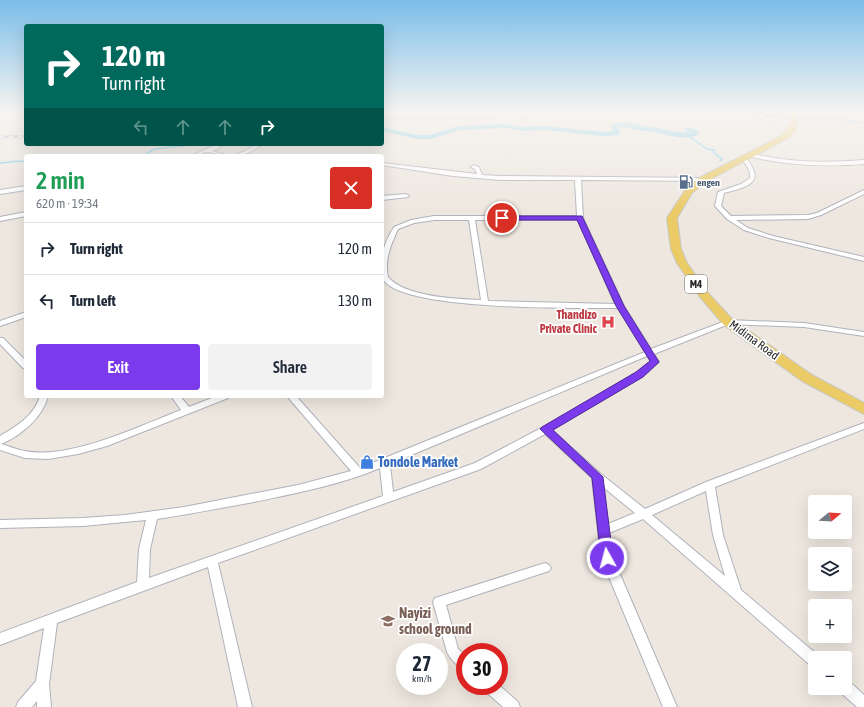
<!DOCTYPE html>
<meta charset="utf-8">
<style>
:root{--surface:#fff;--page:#f2f2f3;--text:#1f2937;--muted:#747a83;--line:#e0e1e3;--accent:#7c3aed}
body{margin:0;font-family:"Asap Condensed",sans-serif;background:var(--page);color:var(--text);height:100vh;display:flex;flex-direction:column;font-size:15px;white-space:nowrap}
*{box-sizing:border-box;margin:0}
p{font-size:13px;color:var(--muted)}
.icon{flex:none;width:22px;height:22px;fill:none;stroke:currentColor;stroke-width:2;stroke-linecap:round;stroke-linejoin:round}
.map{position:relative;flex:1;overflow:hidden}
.sheet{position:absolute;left:24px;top:154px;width:360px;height:244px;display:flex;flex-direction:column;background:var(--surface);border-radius:4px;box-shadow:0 4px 16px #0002}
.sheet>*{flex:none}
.banner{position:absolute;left:24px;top:24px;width:360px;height:122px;border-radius:4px;box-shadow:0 4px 16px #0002;background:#00695c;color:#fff;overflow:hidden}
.needle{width:26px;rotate:72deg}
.fabs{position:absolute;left:808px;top:495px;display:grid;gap:8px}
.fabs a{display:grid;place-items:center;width:44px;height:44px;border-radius:4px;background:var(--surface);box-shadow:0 4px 16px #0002;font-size:20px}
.speed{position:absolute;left:396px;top:643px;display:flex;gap:8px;font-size:20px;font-weight:700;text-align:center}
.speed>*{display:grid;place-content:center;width:52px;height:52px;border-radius:50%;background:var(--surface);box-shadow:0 4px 16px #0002;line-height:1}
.speed small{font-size:10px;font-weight:400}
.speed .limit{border:6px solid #d22;background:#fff;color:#111}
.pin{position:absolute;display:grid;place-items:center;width:34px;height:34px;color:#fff;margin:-17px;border:2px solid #fff;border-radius:50%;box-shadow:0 1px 4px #0007}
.me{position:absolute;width:44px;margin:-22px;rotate:353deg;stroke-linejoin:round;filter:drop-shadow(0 0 3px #0008)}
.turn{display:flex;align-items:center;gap:14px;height:84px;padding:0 12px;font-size:18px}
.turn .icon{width:52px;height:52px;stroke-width:2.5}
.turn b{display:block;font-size:28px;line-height:34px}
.lanes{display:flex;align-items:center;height:38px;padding:0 12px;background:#0003;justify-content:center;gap:20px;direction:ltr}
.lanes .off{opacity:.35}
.round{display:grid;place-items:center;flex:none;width:42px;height:42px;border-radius:4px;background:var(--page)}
.summary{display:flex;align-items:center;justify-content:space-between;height:68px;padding:0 12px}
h1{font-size:24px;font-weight:600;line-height:30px;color:#1e9e55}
.primary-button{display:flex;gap:8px;margin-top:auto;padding:8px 12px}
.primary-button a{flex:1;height:46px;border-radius:4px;background:var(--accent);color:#fff;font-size:16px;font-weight:600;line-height:46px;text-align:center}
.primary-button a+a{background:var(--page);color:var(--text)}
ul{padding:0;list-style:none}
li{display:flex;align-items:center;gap:12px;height:52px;padding:0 12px;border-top:1px solid var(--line)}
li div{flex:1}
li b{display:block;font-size:15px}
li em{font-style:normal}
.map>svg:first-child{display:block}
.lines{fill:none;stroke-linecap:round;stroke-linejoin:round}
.stream{stroke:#78ccea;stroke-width:1.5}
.river{fill:#78ccea;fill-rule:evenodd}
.minor-casing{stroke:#b0b2bc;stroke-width:2}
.tertiary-casing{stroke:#b0b2bc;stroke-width:2}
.primary-casing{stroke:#c8c8c8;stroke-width:2}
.minor{fill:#fff;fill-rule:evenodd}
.tertiary{fill:#fff;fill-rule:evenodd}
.primary{fill:#ebcb66;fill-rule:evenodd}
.rail-casing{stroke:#a2a5b5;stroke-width:2.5}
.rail{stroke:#fff;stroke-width:1.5;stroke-dasharray:4.5;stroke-linecap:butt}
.route{fill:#7c3aed;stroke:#51269a}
.labels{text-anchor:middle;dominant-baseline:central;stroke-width:3.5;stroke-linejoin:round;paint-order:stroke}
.far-service-label{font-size:10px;font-weight:bold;fill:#4e5e75;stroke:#fff;text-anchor:start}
.shield{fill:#fff;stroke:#6b6b6b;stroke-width:1}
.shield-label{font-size:11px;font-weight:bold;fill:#2c2c2c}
.health-label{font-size:12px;font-weight:bold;fill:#be3a42;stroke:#fff;text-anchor:end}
.street-label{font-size:12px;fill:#2c2c2c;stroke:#fff}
.near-shop-label{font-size:14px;font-weight:bold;fill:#366cbe;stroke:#fff;text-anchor:start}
.near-education-label{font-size:14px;font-weight:bold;fill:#785e54;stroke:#fff;text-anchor:start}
</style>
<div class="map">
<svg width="864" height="707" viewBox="0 0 864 707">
<rect width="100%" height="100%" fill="#ede7df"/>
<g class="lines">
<g class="stream">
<path d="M766,116H790"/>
<path d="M797,116L825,120L830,118L864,123"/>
<path d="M687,135L707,149L714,150V153L722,159L720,161"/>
<path d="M142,156L155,149L198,144"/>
<path d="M0,163L20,161L26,162"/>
</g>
<g class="river">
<path d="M762,113H770V116C767,119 759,119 756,116Z"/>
<path d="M623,122C633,124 641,125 651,127C664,128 675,133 688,132L684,129L688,127L697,130L699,134C689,142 664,134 653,132C647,131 642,131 637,130C630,129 625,126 618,127L620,133L619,135L603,136L546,130L524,131L505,128L460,130L430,139H417L382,131V127L417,135H429L459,126L505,124L524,127L546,126L603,132L612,131L611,124Z"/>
</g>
<defs>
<g id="minor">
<path d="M537,113H605L603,114C563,114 523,118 483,118C450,118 416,118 382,118V116H484Z"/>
<path d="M753,113H758L766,118L795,120L797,121L795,122L765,120Z"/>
<path d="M858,113H864V115L859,114Z"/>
<path d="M218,144H223L219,148L212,151L230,156C223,156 213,152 207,152C201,153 198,156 191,156Z"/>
<path d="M257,144H262C253,152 243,156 232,156L245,151Z"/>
<path d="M742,158H746C767,184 746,187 724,193L721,206L731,216L808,215L817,213L864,190V194L821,215L808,219L736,220L748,228L773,236L864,257V261L769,238L744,230L727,219L715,206L718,192L741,184L750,178C751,170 746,165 742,159Z"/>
<path d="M382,163L477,174L475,169L471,167L474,165L479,167L482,175L500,176L706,178V180L704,181L581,180L583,218L624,306L651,349L728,320L804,323L864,332V336L804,327L729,324L654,354L659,362L642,377L552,430L601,474L645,509L706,482L864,423V429L715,487L723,535L741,590L820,657V658H815V667L810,665L643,519L609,533L613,558L677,707H663L601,558L592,478L545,434L481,469L218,563L252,707H238L208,567L57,623L49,684L51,707H37V701L32,707H16L18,702L36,681L44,628L0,645V633L137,582L139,549L146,520L83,526L0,528V520L83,518L125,515L184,507L298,485L351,471L287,396H296L360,468L645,352L618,308C580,308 400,311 383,279C381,276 382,273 382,270C382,251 384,243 394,227L411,220L434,216H577L575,180H500L453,176L382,165ZM434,220H469L481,300C456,299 405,297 388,277C384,259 391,245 398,229L414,223ZM475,220H578L615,304L488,301ZM647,356L651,361L636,373L543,427L475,463L393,492L390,464ZM380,468L383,496L149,578L150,549L157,519C190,514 221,508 254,502C296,493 340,485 380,468ZM603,487L635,513L608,524ZM706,491L713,535L725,576L652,515Z"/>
<path d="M26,186V190L0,194V190Z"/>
<path d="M406,194L409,196L408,197L382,200V196Z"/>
<path d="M26,212V216L0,221V217Z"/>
<path d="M26,312V317L0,326V321Z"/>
<path d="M0,338H3L26,361V369L23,368L0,344Z"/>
<path d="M40,396H48C43,417 21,436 1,444C9,446 17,450 25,451C70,460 139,426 181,410L171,396H180L189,407L217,396H229L228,398L107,446L78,454L48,459L25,458L0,450V436C17,426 34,416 40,396Z"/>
<path d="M545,563L549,565L551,568L549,571L446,605L458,649L465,655V670C458,667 450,659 447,652L433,602L435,598Z"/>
<path d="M845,680L850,682L864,695V707H857L840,692L839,688H845Z"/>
<path d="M499,685L518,702L520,707H503L485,691L483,686Z"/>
</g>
<path id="tertiary" d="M750,153C788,163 825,163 864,160V164C824,167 787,166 748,156V154Z"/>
<path id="primary" d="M789,113H795C800,124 796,131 788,138L707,181L692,193L677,218L681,249L687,263L708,293L732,319L812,375L864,403V414L802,381L724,325L700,297L677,263L671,249L667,218L686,189L701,177L779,137C788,130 793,124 789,113Z"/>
</defs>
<use href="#minor" class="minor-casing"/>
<use href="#tertiary" class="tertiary-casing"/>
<use href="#primary" class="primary-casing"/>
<use href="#minor" class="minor"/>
<use href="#tertiary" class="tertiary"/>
<use href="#primary" class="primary"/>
<defs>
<path id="rail" d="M0,137L26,136"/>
</defs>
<use href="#rail" class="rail-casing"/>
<use href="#rail" class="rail"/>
</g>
<linearGradient id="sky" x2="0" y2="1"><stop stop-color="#7bbee9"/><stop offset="0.53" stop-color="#f7f4f1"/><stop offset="1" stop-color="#f7f4f1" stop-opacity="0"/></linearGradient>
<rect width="864" height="212" fill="url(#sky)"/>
<path class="route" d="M582,216L624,306L659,362L643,377L553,430L603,477L613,558L612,561L607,563L602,561L601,558L592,478L540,429L542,427L636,372L650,361L616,306L577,220H502L499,218L502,216Z"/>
<defs>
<symbol id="fuel-bare" viewBox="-9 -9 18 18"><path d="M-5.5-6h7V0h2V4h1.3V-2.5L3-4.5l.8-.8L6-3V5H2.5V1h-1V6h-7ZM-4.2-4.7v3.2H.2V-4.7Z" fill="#5c6f8a" stroke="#fff" stroke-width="2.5" paint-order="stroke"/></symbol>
<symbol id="hospital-bare" viewBox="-9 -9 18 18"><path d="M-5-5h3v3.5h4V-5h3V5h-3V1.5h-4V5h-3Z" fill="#e0444e" stroke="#fff" stroke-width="2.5" paint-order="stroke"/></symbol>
<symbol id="shop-bare" viewBox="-9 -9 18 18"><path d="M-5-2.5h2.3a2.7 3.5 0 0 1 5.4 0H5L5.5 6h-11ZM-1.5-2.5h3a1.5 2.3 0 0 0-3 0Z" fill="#3f7fe0" stroke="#fff" stroke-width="2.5" paint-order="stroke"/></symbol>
<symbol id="school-bare" viewBox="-9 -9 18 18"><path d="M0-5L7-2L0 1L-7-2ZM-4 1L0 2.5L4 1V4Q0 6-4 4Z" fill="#8d6e63" stroke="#fff" stroke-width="2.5" paint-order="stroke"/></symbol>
</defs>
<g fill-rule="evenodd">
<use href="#fuel-bare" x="676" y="172" width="20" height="20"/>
<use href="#hospital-bare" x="598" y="312" width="20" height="20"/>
<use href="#shop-bare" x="357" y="452" width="20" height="20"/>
<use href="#school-bare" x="378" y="611" width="20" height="20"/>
</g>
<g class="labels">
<g class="far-service-label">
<text x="697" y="182">engen</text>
</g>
<rect class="shield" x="685" y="275" width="22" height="18" rx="3"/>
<g class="shield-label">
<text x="696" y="284">M4</text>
</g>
<g class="health-label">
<text x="597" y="315">Thandizo<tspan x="597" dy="14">Private Clinic</tspan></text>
</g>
<g class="street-label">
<text transform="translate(754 340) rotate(36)">Midima Road</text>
</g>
<g class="near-shop-label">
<text x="378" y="462">Tondole Market</text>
</g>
<g class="near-education-label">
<text x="399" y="613">Nayizi<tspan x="399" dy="16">school ground</tspan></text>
</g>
</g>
</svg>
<div class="fabs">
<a><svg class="needle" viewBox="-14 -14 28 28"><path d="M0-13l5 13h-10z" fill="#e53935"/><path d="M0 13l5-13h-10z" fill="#747a83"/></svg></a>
<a><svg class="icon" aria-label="layers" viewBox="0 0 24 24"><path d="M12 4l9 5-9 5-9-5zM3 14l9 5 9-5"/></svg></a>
<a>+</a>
<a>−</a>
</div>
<div class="speed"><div>27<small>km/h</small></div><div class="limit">30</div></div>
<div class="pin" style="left:502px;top:218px;background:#d93025"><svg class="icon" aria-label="arrive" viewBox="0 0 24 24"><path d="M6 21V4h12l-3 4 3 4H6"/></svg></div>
<svg class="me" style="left:607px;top:558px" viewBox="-20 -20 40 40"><circle r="17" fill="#7c3aed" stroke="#fff" stroke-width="3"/><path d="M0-11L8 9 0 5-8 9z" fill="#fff"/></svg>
<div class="banner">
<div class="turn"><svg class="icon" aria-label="right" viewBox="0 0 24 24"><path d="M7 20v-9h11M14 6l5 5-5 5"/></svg><div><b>120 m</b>Turn right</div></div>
<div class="lanes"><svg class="icon off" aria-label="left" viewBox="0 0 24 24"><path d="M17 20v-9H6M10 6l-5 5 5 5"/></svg><svg class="icon off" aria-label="ahead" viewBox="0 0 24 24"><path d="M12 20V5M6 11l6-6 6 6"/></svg><svg class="icon off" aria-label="ahead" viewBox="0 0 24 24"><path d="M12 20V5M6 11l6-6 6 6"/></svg><svg class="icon" aria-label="right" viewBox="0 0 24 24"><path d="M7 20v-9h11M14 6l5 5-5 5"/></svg></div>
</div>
<section class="sheet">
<div class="summary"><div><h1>2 min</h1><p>620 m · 19:34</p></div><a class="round" style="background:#d93025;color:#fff"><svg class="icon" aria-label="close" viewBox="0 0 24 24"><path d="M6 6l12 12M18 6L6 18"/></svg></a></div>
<ul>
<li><svg class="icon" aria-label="right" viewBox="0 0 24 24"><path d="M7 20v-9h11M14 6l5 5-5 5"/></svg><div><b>Turn right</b></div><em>120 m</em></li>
<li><svg class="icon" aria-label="left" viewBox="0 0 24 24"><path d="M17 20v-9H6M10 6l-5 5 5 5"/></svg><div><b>Turn left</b></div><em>130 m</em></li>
</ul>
<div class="primary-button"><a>Exit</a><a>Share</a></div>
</section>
</div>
